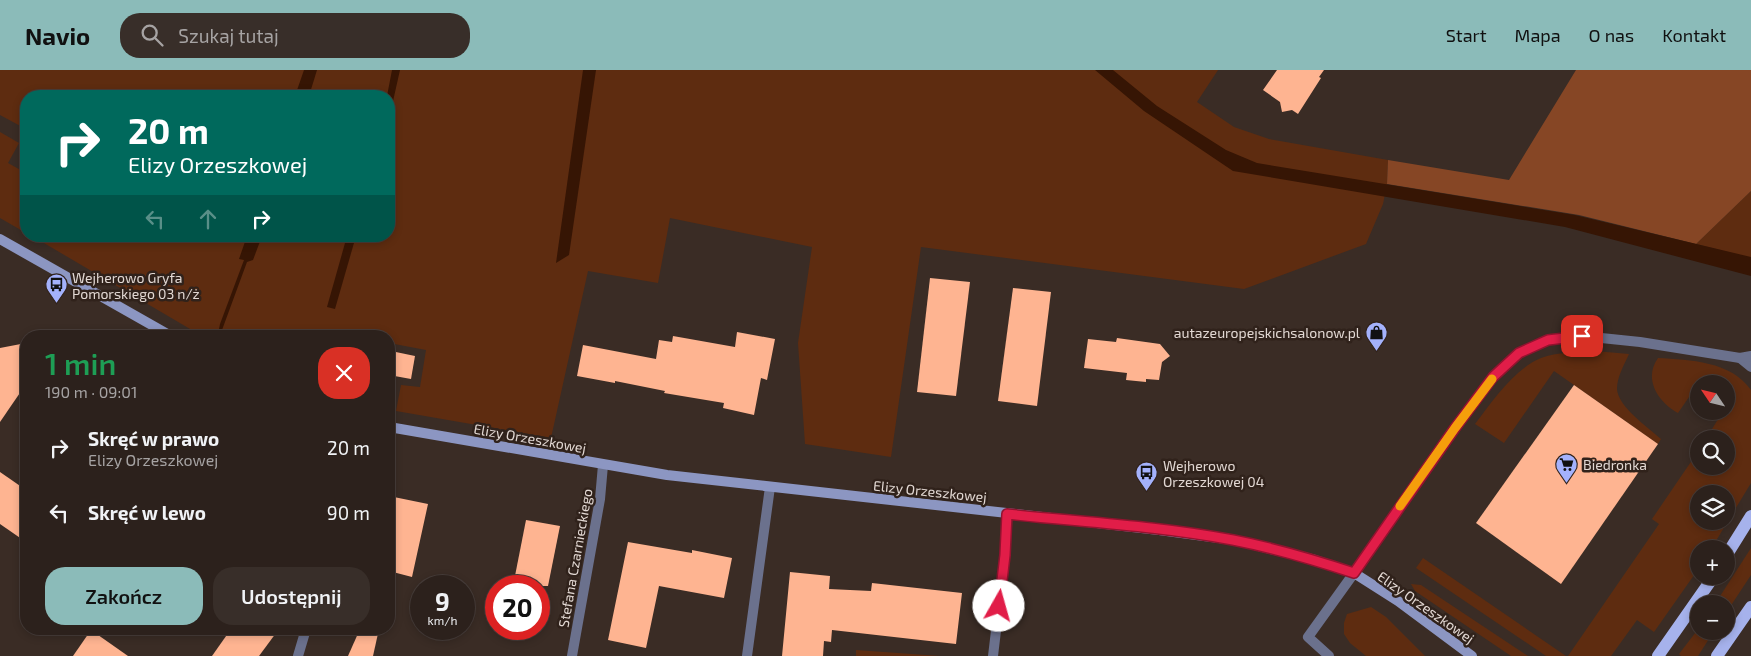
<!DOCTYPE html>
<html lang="pl">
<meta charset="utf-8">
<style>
:root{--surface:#2c211c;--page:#382e29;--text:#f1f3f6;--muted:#a6a3a3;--line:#483e3b;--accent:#8bbbb9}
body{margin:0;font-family:"Exo 2",sans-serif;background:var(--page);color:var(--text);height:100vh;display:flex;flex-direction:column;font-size:19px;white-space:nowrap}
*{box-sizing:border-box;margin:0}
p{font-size:16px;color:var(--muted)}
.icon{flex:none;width:28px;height:28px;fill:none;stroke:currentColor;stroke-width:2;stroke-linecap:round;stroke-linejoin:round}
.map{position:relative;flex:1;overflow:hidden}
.drawer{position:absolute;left:20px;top:260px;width:375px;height:305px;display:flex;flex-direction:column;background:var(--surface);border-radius:20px;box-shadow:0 2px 8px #0003,0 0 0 1px var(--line)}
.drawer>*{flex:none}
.top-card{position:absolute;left:20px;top:20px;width:375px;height:152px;border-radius:20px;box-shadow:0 2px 8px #0003,0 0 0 1px var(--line);background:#00695c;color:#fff;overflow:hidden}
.needle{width:32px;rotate:305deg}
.tools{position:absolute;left:1690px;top:305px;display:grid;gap:10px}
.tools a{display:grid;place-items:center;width:45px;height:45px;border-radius:50%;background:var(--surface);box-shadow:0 2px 8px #0003,0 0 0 1px var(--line);font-size:25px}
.speed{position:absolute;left:410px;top:505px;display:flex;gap:10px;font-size:25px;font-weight:700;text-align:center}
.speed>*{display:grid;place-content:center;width:65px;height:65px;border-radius:50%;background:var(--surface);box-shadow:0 2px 8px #0003,0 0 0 1px var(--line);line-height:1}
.speed small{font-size:12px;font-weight:400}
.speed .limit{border:8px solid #d22;background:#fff;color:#111}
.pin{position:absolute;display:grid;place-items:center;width:42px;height:42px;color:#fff;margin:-21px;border-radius:10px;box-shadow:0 2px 8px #0006}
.me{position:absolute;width:55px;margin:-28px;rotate:7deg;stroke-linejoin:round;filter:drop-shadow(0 0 4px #0008)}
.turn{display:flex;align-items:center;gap:18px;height:105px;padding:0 25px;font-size:22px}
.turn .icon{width:65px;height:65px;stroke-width:2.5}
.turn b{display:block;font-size:35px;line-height:42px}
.lanes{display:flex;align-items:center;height:48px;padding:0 25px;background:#0003;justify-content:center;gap:25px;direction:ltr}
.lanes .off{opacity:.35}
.round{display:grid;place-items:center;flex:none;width:52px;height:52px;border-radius:20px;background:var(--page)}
.headline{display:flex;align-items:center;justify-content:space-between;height:85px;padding:0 25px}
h1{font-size:30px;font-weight:600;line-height:38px;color:#1e9e55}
.button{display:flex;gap:10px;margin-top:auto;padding:10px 25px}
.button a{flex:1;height:58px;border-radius:20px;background:var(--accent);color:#111;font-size:20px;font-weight:600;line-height:58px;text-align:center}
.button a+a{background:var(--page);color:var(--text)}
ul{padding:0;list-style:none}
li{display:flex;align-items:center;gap:15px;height:65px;padding:0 25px}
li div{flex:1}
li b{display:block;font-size:19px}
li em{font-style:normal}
header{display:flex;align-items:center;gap:30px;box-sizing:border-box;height:70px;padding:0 25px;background:var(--accent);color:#111}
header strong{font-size:24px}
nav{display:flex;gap:28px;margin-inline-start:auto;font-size:18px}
.search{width:350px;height:45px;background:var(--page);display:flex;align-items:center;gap:12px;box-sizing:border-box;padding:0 18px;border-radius:20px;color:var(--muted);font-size:19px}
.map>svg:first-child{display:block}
.green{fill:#5e2c10;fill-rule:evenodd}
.forest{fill:#864625}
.water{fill:#361504}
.building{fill:#feb491}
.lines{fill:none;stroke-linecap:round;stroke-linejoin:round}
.lane{stroke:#6b718d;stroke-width:10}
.street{stroke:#6b718d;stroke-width:10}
.secondary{stroke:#8c96c2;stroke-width:10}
.primary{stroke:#a6b2ec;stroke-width:12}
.route-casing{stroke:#92132f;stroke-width:12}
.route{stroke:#e11d48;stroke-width:9}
.slow{stroke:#f59e0b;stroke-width:9}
.labels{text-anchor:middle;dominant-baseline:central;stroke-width:5;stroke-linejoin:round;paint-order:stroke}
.poi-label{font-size:14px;fill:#e2d8d3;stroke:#30221b;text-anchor:start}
.street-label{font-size:14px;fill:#e2d8d3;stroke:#30221b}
</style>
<header>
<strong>Navio</strong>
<div class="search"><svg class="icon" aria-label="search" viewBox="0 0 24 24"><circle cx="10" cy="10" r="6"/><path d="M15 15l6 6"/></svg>Szukaj tutaj</div>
<nav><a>Start</a><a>Mapa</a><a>O nas</a><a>Kontakt</a></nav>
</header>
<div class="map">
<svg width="1751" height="586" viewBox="0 0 1751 586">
<rect width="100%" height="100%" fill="#3a2c25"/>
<g class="green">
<path d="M0,0H1218L1197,32L1234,57L1269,69L1388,90L1387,114L1383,134L1366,174L1244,219L921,177L891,387L805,374L798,273L812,177L670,148L658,213L588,201L551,368L396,341L401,315L420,317L426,280L389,273V266H202L32,166H389V26H26V59L0,45Z"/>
<path d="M0,62L19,73L8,93L26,103V163L0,148Z"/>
<path d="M1751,121V188L1696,174Z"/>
<path d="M1595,281L1629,284C1624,295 1617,307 1617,319C1618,337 1648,357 1661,369L1658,374L1554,301L1504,373L1475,354C1492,332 1514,299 1541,288C1557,282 1577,282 1595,281Z"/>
<path d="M1658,288C1690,290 1731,291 1751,320V413L1711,479H1699V498L1654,562L1637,550L1611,586H1568L1659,454L1652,449L1699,380V396H1726V369H1706L1723,341H1726V334L1729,328L1726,326V314H1705L1700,311L1678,343C1658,332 1643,309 1658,288ZM1699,424H1726V451H1699Z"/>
<path d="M1751,478V505L1726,543V534H1715Z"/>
<path d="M1423,488L1566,586H1546L1416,498Z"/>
<path d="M1411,514L1421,515L1528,586H1511L1415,521Z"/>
<path d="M1371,537L1386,547L1425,586H1366L1350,573L1344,564V553L1347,544Z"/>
<path d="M1699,558V561H1714L1698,586H1681L1679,584Z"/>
<path d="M856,580L940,586H856Z"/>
</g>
<path class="forest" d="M1576,0H1751V121L1696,174L1579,145L1387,114L1388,90L1509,110Z"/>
<g class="water">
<path d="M304,0H317L309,26H295Z"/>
<path d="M392,0H400L389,49V26H387Z"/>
<path d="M583,0H596L569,185L556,193Z"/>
<path d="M1095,0H1113L1157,36L1226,80L1257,93L1575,145L1751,187V206L1565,157L1233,101L1144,41Z"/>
<path d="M247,166H262L253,190L247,192L222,260L219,259L220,254L244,190L239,189Z"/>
<path d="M347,166H356L335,239L327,237Z"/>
</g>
<g class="building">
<path d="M1277,0H1324L1319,7L1321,8L1298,44L1292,40L1282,42L1280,32L1263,20Z"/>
<path d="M930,208L970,212L956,326L917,322Z"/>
<path d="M1013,218L1051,222L1037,336L998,331Z"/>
<path d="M737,262L775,269L767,310L761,308L754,345L723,338L724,333L664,323L665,321L615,311V313L577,306L583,275L656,289L659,270L672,272L673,266L735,277Z"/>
<path d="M1117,268L1160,274L1170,286L1162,292L1159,310L1146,309V312L1126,310L1127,303L1084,298L1088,269L1116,272Z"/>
<path d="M26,273V314L0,352V278Z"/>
<path d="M391,281L415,286L411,309L389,305Z"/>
<path d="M1574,315L1658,374L1561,514L1476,453Z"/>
<path d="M0,402L26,420V472L0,454Z"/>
<path d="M389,426L428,434L412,507L389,501V488L395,459L389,458Z"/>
<path d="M526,450L560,456L548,516H513Z"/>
<path d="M628,472L692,483V480L732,488L724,528L659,516L646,578L608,570Z"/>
<path d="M790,502L830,506L829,519L871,521L872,513L962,523L956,574L832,560L831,572L824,571L823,586H782Z"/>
<path d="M231,559H279L259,586H212Z"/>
<path d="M360,559H379L373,586H348Z"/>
<path d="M91,560L128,586H73Z"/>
</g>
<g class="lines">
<g class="lane">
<path d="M1740,288L1751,297"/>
<path d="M1354,503L1455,358L1493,307L1519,283L1548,270L1582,266L1640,272L1740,288L1751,286"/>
<path d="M747,586L770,417"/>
<path d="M993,586L1005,485L1007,444"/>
</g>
<g class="street">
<path d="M298,586L306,559"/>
<path d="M572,586L600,429L603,395"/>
<path d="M1329,586L1308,567L1354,503"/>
</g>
<g class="secondary">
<path d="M0,169L171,266"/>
<path d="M389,357L667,405L1159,460L1234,470L1312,489L1354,503L1398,531L1472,586"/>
</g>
<g class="primary">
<path d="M1726,486L1751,446"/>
<path d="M1658,586L1714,506"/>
<path d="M1717,586L1751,537"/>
</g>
</g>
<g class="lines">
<defs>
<path id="route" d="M999,536L1005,485L1007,444C1082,452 1159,456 1233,470C1274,478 1315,490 1354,503L1455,358L1493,307L1519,283L1548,270L1582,266"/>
</defs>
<use href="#route" class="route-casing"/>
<use href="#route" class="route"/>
<path class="slow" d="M1400,436L1455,358L1492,309"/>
</g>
<defs>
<symbol id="bus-pin" viewBox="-11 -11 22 30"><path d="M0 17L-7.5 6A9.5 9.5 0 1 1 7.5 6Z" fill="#a4b2fc" stroke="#30221b"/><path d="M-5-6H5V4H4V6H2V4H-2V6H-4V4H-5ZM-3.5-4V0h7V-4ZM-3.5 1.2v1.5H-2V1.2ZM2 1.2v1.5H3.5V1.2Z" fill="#111"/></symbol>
<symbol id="shop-pin" viewBox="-11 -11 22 30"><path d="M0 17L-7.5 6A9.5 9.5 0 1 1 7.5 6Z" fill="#a4b2fc" stroke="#30221b"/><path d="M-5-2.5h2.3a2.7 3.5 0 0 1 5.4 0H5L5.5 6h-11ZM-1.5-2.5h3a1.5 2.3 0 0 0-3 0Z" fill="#111"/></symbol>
<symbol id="supermarket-pin" viewBox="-11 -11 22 30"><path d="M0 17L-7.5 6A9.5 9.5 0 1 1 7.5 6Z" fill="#a4b2fc" stroke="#30221b"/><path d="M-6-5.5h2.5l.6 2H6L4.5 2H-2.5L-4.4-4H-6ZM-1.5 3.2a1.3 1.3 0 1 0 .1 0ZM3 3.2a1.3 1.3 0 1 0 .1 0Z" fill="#111"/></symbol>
</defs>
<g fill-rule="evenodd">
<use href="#bus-pin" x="44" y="202" width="25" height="34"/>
<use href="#shop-pin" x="1364" y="250" width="25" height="34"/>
<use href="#supermarket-pin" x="1554" y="382" width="25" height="34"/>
<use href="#bus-pin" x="1134" y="390" width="25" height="34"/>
</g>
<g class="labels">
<g class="poi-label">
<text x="72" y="207">Wejherowo Gryfa<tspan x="72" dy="16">Pomorskiego 03 n/ż</tspan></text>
<text x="1360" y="262" text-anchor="end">autazeuropejskichsalonow.pl</text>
<text x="1583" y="394">Biedronka</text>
<text x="1163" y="395">Wejherowo<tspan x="1163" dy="16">Orzeszkowej 04</tspan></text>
</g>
<g class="street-label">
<text transform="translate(530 368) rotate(10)">Elizy Orzeszkowej</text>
<text transform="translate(930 421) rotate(6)">Elizy Orzeszkowej</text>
<text transform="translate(575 488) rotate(-80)">Stefana Czarnieckiego</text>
<text transform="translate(1426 537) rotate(35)">Elizy Orzeszkowej</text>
</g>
</g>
</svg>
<div class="tools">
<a><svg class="needle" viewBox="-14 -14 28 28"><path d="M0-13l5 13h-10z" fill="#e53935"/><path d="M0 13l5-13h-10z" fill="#a6a3a3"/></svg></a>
<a><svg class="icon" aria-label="search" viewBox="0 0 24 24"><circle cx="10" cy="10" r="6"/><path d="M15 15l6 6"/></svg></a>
<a><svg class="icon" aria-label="layers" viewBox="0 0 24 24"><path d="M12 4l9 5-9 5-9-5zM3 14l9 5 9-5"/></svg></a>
<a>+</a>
<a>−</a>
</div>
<div class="speed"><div>9<small>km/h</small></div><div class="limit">20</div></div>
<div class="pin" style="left:1582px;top:266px;background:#d93025"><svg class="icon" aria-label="arrive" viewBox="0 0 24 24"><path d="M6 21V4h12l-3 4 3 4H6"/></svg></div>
<svg class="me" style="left:999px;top:536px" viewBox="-20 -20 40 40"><circle r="19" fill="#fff"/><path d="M0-13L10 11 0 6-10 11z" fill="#e11d48"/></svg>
<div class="top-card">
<div class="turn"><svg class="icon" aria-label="right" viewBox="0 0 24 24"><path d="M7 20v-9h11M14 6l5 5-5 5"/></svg><div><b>20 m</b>Elizy Orzeszkowej</div></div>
<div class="lanes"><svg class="icon off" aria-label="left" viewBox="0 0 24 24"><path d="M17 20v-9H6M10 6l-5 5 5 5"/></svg><svg class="icon off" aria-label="ahead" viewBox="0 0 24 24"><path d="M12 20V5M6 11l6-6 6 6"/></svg><svg class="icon" aria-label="right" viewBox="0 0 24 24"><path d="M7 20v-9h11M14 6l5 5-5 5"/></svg></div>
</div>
<section class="drawer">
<div class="headline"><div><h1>1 min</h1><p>190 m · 09:01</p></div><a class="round" style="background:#d93025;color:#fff"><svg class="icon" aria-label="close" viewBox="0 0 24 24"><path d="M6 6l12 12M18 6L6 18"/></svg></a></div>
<ul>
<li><svg class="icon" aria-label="right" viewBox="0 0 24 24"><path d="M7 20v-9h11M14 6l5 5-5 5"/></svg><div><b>Skręć w prawo</b><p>Elizy Orzeszkowej</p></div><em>20 m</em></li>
<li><svg class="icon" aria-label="left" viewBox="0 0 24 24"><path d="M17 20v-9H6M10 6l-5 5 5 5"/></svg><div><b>Skręć w lewo</b></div><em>90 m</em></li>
</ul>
<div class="button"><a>Zakończ</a><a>Udostępnij</a></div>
</section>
</div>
